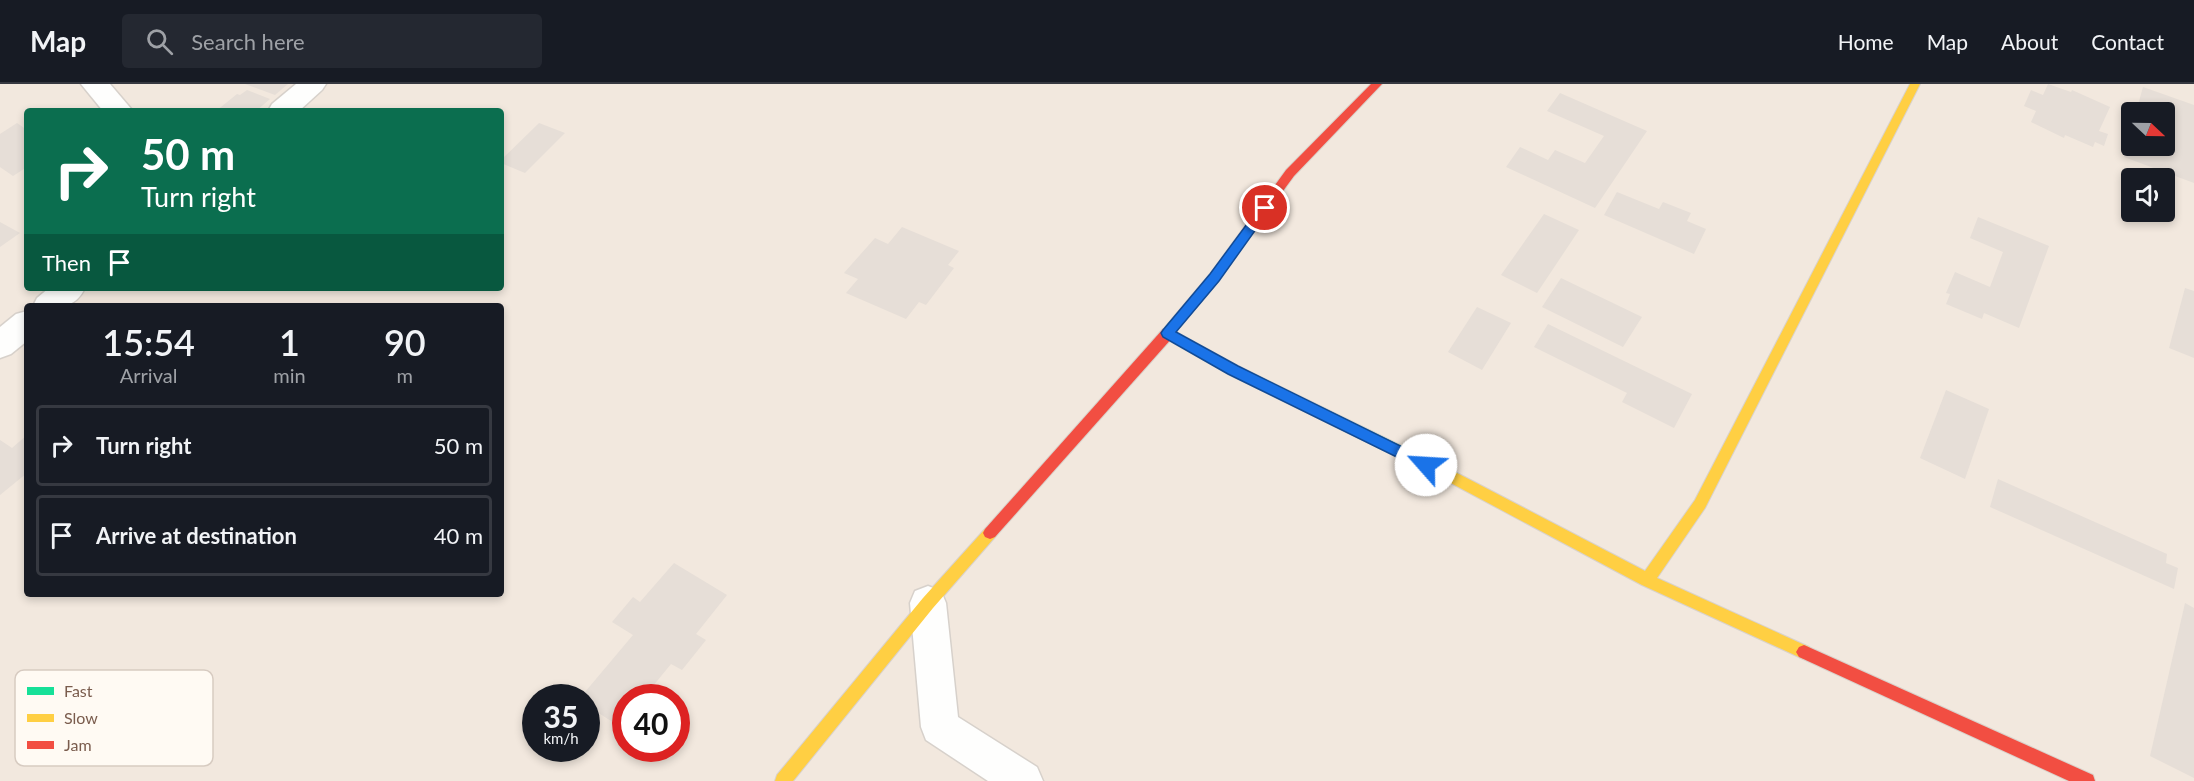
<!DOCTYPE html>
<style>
:root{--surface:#171b24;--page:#242831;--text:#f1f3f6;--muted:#9ea1a6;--line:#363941}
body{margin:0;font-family:Lato,sans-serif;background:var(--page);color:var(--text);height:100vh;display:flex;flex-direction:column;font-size:22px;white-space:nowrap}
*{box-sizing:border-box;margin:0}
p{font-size:20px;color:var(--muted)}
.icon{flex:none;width:33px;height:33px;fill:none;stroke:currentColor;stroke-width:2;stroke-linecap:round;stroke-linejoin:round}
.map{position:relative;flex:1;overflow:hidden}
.sheet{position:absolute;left:24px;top:219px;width:480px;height:294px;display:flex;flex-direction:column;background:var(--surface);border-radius:6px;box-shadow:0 3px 9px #0003}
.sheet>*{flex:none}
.top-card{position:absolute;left:24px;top:24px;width:480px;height:183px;border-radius:6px;box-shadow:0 3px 9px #0003;background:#0b6e4f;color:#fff;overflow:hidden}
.needle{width:39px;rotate:112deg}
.tools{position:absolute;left:2121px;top:18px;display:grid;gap:12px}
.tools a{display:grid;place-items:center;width:54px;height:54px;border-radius:6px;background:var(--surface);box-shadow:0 3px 9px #0003;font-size:30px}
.speed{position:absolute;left:522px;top:600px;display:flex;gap:12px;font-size:30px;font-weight:700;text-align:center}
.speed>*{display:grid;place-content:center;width:78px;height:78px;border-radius:50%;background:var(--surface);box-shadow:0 3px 9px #0003;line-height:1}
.speed small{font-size:15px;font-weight:400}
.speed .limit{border:9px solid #d22;background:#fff;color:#111}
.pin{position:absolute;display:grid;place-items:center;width:51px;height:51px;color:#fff;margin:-26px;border:3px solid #fff;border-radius:50%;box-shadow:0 2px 6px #0007}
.me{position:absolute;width:66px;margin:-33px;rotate:296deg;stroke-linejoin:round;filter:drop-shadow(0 0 4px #0008)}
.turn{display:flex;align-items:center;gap:21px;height:126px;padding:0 18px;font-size:27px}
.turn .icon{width:78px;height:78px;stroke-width:2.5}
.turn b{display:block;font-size:42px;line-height:51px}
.then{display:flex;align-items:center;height:57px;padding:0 18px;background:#0003;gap:12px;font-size:22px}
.eta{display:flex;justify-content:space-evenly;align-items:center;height:102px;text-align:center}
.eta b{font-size:36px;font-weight:600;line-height:42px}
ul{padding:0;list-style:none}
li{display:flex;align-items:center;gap:18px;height:81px;margin:0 12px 9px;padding:0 6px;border:3px solid var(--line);border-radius:6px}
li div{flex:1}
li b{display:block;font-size:22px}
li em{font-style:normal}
header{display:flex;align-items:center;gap:36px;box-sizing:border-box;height:84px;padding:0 30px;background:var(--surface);border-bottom:2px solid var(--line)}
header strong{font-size:28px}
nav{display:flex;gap:33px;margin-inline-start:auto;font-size:21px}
.search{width:420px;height:54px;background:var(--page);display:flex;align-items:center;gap:15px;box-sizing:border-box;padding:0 21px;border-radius:6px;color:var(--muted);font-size:22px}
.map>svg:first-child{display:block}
.residential{fill:#f2e8de;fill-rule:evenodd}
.building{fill:#e6ded7}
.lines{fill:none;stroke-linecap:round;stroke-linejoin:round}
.street-casing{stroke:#d7d1cb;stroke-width:3}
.fast-casing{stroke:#d9d2cb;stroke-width:2}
.slow-casing{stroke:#d9d2cb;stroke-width:2}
.jam-casing{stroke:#d9d2cb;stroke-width:2}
.street{fill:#fefefd;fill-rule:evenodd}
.fast{fill:#16e098;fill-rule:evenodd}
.slow{fill:#ffcf43;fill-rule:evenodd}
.jam{fill:#f24e42;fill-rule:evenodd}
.route{fill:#1a73e8;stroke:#114b97;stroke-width:1.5}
.key{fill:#fffaf3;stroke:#d7cbc1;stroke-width:1.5}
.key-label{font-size:16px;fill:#7a5c4d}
</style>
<header>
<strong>Map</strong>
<div class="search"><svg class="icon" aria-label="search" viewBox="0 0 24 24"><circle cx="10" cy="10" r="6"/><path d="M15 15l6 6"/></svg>Search here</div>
<nav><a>Home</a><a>Map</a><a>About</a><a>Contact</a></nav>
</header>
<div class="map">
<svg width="2194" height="697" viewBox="0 0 2194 697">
<rect width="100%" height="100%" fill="#f9f5f0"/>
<path class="residential" d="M0,0H2194V697H0ZM27,27H501V204H27ZM2132,28H2164V62H2132ZM2132,94H2164V128H2132ZM27,222H501V510H27ZM536,614H586V664H536ZM626,614H676V664H626Z"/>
<g class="building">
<path d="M245,0H288L275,11Z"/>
<path d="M2048,0L2071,8L2072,6L2110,23L2099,47L2108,50L2104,62L2095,58L2093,63L2065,51L2064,54L2031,38L2036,27L2024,22L2031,6L2043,11Z"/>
<path d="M2143,3L2194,21V99L2124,73L2131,48L2132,62H2164V28H2136Z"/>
<path d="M247,6L270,15L256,27H216L237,10L240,11Z"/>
<path d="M1560,9L1647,47L1595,124L1506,83L1520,63L1548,76L1555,66L1585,79L1604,52L1547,27Z"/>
<path d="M17,39L27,46V83L13,92L0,83V50Z"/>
<path d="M539,39L565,49L525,89L501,79V76Z"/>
<path d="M1617,108L1659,125L1663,118L1691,129L1687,137L1706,145L1694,170L1604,131Z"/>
<path d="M1544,130L1579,146L1537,209L1501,191Z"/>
<path d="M1978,133L2049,162L2019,244L1984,229L1982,235L1946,220L1950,210L1946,209L1955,188L1990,203L2003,168L1970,154Z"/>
<path d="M0,138L20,149L0,163Z"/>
<path d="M902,143L959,167L948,181L954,184L926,221L919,218L906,235L846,209L858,195L844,189L875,154L888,160Z"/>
<path d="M1561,194L1642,233L1623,263L1542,223Z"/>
<path d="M2185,204L2194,207V274L2169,264Z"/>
<path d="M1477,223L1511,239L1482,286L1448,268Z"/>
<path d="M1548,240L1692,310L1674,344L1622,318L1627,309L1534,263Z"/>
<path d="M1946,306L1989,325L1965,395L1920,374Z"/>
<path d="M27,351V389L0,411V356L12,364Z"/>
<path d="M1998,395L2167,470L2166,479L2178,484L2174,505L1990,423Z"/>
<path d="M674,479L727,511L696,550L706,556L682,586L671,580L643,614H626V634L619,642L586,621V614H580L633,551L612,538L633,513L640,518Z"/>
<path d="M2185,519L2194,524V694L2150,672Z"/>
</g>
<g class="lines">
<defs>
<g id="street">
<path d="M81,0H110L133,27H103Z"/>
<path d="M296,0H326L322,6L299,27H268L272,20Z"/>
<path d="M49,204H85C73,228 56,222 33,222L37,214Z"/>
<path d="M27,227V257L11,270L0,274V243L16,230Z"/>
<path d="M928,502L941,507L946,519L958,633L1037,683L1043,697H988L926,656L921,643L910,519L915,507Z"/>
</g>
<path id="fast" d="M1176,234L1182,239L1176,248L1238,282L1457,389L1459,393L1457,397L1452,399L1447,397L1228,290L1163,253L1162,249C1165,243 1169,236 1176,234Z"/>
<g id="slow">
<path d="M1910,0H1920L1705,424L1657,494L1809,563L1812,568L1809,573L1804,575L1799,573L1642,501L1447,397L1445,393L1447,389L1452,387L1457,389L1645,487L1695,416Z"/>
<path d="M990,443L995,445L997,449L995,453L933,524L793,697H775L777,691L923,514L985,445Z"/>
</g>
<g id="jam">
<path d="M1371,0H1382L1294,92L1218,196L1180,243H1172L1170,239L1172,235L1210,190L1286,86Z"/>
<path d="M1168,244L1173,245L1174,249L1173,253L995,453L990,455L985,453L983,449L985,445L1163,245Z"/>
<path d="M1804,561L2093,691L2095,697H2069L1799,573L1796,568L1799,563Z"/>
</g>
</defs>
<use href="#street" class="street-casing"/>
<use href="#fast" class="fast-casing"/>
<use href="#slow" class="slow-casing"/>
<use href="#jam" class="jam-casing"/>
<use href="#street" class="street"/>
<use href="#fast" class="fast"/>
<use href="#slow" class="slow"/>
<use href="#jam" class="jam"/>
</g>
<path class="route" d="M1265,119L1269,121V127L1219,197L1176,248L1238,282L1431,377L1433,381L1431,385H1421L1228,290L1163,253L1161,249L1163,246L1210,190L1261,121Z"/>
<rect x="15" y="586" width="198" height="96" rx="9" class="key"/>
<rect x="27" y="603" width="27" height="8" fill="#16e098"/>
<rect x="27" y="630" width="27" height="8" fill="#ffcf43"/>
<rect x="27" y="657" width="27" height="8" fill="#f24e42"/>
<g class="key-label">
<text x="64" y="613">Fast</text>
<text x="64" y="640">Slow</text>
<text x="64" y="667">Jam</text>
</g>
</svg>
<div class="tools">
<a><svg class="needle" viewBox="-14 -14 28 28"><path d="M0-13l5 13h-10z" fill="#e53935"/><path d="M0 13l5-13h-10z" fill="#9ea1a6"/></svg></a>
<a><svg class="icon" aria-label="sound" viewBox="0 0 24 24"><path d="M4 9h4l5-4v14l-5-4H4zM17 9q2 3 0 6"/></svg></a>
</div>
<div class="speed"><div>35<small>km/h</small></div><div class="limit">40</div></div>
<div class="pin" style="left:1265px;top:124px;background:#d93025"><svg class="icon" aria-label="arrive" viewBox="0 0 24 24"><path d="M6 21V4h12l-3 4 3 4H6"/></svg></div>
<svg class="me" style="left:1426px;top:381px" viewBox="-20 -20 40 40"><circle r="19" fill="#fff"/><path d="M0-13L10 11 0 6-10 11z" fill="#1a73e8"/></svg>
<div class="top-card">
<div class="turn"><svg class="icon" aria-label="right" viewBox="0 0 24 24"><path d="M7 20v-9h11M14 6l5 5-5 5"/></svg><div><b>50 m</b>Turn right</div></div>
<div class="then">Then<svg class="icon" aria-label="arrive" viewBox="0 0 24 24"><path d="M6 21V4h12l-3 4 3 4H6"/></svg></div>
</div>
<section class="sheet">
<div class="eta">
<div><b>15:54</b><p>Arrival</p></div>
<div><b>1</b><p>min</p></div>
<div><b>90</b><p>m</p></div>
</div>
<ul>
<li><svg class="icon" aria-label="right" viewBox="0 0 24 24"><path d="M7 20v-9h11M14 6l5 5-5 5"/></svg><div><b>Turn right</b></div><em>50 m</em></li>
<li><svg class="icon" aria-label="arrive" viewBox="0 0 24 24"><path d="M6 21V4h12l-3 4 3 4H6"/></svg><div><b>Arrive at destination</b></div><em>40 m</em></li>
</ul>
</section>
</div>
